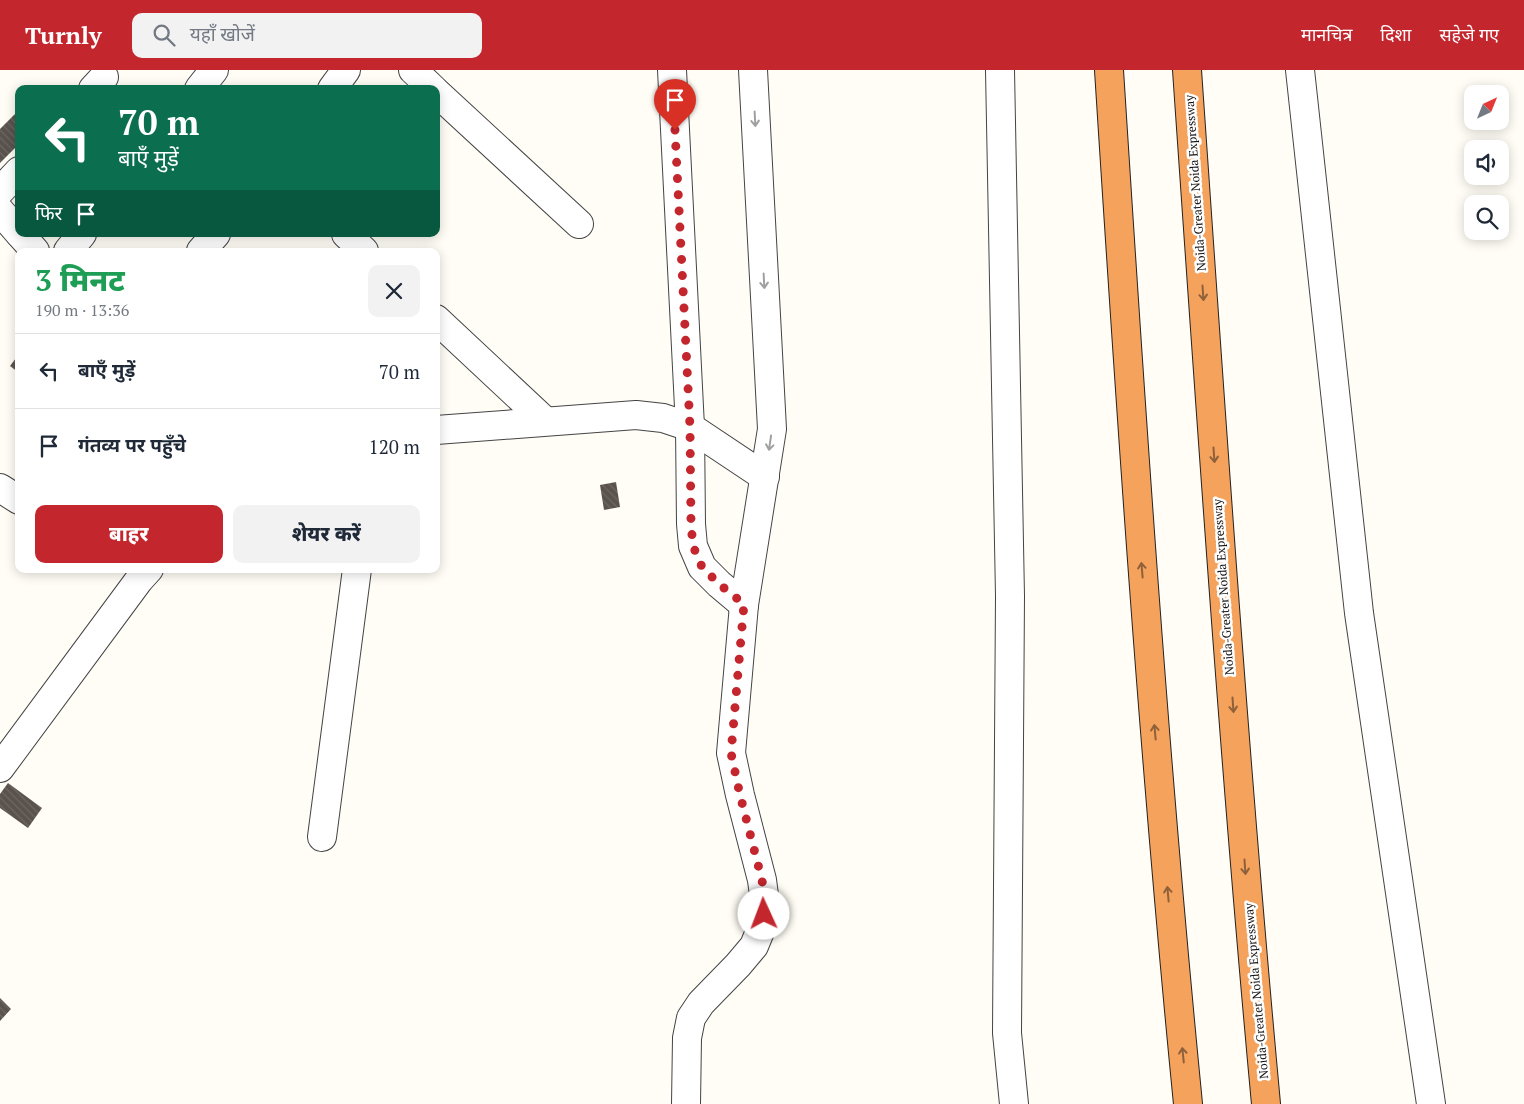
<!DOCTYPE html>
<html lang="hi">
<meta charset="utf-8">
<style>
:root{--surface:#fff;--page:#f2f2f3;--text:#1f2937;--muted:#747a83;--line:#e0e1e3;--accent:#c4262e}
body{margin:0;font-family:"PT Serif","Noto Sans Devanagari",serif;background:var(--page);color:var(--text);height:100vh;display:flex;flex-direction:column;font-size:19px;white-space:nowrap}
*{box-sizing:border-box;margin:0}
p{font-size:16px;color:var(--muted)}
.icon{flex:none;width:28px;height:28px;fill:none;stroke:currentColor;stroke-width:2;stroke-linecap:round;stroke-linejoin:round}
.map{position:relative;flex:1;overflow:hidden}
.details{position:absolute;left:15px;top:178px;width:425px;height:325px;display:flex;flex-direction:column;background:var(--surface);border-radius:10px;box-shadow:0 2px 12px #0003}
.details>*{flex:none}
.guide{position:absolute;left:15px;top:15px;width:425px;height:152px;border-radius:10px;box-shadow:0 2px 12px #0003;background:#0b6e4f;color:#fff;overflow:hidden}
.needle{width:32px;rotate:43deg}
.fabs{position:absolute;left:1464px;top:15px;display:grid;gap:10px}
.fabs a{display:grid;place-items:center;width:45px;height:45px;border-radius:10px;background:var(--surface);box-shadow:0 2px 12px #0003;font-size:25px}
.pin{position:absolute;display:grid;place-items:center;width:42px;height:42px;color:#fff;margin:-51px -21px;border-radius:50% 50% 50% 0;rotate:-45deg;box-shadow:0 0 5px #0007}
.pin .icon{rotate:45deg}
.me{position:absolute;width:55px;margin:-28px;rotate:358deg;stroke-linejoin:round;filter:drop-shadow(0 0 4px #0008)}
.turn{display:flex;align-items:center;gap:18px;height:105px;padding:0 20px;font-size:22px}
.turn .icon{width:65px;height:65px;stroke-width:2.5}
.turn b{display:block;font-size:35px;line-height:42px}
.then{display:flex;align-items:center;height:48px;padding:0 20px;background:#0003;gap:10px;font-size:19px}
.round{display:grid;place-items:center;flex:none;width:52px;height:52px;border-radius:10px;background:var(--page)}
.headline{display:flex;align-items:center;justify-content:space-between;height:85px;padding:0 20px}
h1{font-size:30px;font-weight:800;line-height:38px;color:#1e9e55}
.cta{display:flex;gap:10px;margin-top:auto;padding:10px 20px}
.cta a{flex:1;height:58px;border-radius:10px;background:var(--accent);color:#fff;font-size:20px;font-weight:800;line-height:58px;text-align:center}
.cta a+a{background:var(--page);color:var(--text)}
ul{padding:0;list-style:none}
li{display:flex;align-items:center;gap:15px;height:75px;padding:0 20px;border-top:1px solid var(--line)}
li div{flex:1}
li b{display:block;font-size:19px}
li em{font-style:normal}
header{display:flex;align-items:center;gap:30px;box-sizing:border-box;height:70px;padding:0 25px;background:var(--accent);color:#fff}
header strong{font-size:24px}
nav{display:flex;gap:28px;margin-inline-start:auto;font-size:18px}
.search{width:350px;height:45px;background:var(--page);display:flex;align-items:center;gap:12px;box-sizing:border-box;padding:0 18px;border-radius:10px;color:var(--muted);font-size:19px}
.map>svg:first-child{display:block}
.building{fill:url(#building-back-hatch)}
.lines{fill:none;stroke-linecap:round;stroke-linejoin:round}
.minor-casing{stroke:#444;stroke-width:30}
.highway-casing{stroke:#222;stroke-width:30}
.minor{stroke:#fff;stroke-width:28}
.highway{stroke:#f5a25d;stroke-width:28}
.oneway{stroke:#a0a0a0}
.oneway2{stroke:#8e613b}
.route{stroke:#c4262e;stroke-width:9;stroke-dasharray:0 16.2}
.labels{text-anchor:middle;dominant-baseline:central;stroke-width:5;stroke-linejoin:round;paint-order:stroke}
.street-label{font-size:12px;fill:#111;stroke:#fff}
</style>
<header>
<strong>Turnly</strong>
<div class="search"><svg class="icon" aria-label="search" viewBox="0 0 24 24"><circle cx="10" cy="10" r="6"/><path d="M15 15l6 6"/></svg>यहाँ खोजें</div>
<nav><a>मानचित्र</a><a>दिशा</a><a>सहेजे गए</a></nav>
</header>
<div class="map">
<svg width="1524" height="1034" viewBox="0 0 1524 1034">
<defs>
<pattern id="building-back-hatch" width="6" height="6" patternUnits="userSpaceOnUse" patternTransform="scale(1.25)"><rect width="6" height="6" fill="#5a524d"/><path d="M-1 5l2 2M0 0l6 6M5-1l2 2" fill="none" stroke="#6d6662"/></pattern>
</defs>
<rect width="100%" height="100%" fill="#fffdf5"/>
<g class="building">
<path d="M19,40V74L0,93V59Z"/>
<path d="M19,284V303L10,296Z"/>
<path d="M616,412L620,437L604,440L600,415Z"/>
<path d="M8,713L42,738L28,758L0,738V724Z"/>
<path d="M0,928L11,939L0,951Z"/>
</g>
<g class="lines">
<defs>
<g id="minor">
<path d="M413,0L433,19"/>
<path d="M672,0L690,357L691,454L693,476L702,497L719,514L744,535"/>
<path d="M1000,0L1010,526L1007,963L1014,1034"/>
<path d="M1300,0L1359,543L1431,1034"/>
<path d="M93,19L104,7"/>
<path d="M199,19L214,0"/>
<path d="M332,19L346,0"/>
<path d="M436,22L579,154"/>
<path d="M0,121L19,101"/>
<path d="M0,141L19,163"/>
<path d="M20,164L35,181"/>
<path d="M346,164L364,181"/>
<path d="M68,181L82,164"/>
<path d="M201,181L216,164"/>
<path d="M436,249L545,351"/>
<path d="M436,360L636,345L663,348L690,357L765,407"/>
<path d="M0,418L19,430"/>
<path d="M0,698L139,510L149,499"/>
<path d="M322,767L357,499"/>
<path d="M686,1034L687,968L691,948L701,933L738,895L754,876L763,854L765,833L762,810L740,725L731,683L744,535L772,359L753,0"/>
</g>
<g id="highway">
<path d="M1109,0C1131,345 1154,690 1188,1034"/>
<path d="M1187,0C1211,345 1234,690 1266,1034"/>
</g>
</defs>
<use href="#minor" class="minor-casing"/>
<use href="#highway" class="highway-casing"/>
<use href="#minor" class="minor"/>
<use href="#highway" class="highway"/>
</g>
<defs><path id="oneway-shaft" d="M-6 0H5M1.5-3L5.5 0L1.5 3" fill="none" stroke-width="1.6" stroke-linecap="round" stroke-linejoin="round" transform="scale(1.25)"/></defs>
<g class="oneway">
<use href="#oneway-shaft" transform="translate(755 49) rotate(87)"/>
<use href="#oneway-shaft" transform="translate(764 211) rotate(87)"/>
<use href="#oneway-shaft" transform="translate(770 373) rotate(98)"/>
</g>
<g class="oneway2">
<use href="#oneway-shaft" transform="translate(1203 223) rotate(86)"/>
<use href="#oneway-shaft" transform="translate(1214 385) rotate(86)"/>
<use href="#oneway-shaft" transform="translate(1142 500) rotate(-95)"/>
<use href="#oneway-shaft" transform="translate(1233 635) rotate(86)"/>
<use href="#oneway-shaft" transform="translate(1155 662) rotate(-95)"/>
<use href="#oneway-shaft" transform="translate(1245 797) rotate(86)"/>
<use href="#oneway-shaft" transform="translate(1168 824) rotate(-95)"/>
<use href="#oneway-shaft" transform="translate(1183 985) rotate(-96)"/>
</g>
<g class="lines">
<path class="route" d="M675,60L690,357L691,454L693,476L702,497L719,514L744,534L731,683L740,725L762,810L765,832L764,844"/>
</g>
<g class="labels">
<g class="street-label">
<text transform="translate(1195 113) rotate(-94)">Noida-Greater Noida Expressway</text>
<text transform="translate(1223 517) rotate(-94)">Noida-Greater Noida Expressway</text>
<text transform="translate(1256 921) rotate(-95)">Noida-Greater Noida Expressway</text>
</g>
</g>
</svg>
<div class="fabs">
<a><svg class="needle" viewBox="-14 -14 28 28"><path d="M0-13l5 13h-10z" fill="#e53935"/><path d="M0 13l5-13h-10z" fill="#747a83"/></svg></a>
<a><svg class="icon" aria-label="sound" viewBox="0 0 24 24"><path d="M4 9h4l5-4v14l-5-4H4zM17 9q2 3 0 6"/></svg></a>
<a><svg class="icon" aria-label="search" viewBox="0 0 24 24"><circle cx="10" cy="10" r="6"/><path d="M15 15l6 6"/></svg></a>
</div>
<div class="pin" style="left:675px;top:60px;background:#d93025"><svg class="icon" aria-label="arrive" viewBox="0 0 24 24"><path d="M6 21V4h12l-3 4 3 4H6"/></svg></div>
<svg class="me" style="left:764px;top:844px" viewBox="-20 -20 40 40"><circle r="19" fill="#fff"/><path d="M0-13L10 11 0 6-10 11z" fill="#c4262e"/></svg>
<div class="guide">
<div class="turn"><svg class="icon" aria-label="left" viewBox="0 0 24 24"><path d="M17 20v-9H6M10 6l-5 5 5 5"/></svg><div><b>70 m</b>बाएँ मुड़ें</div></div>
<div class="then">फिर<svg class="icon" aria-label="arrive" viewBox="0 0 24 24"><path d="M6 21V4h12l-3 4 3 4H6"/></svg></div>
</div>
<section class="details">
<div class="headline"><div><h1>3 मिनट</h1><p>190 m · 13:36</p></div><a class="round"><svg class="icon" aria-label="close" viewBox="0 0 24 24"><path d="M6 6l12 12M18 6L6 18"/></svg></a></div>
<ul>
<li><svg class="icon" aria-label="left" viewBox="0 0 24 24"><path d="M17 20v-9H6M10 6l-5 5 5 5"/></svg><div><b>बाएँ मुड़ें</b></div><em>70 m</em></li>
<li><svg class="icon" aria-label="arrive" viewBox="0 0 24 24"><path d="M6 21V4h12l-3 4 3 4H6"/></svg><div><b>गंतव्य पर पहुँचे</b></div><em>120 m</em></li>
</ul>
<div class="cta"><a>बाहर</a><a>शेयर करें</a></div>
</section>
</div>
